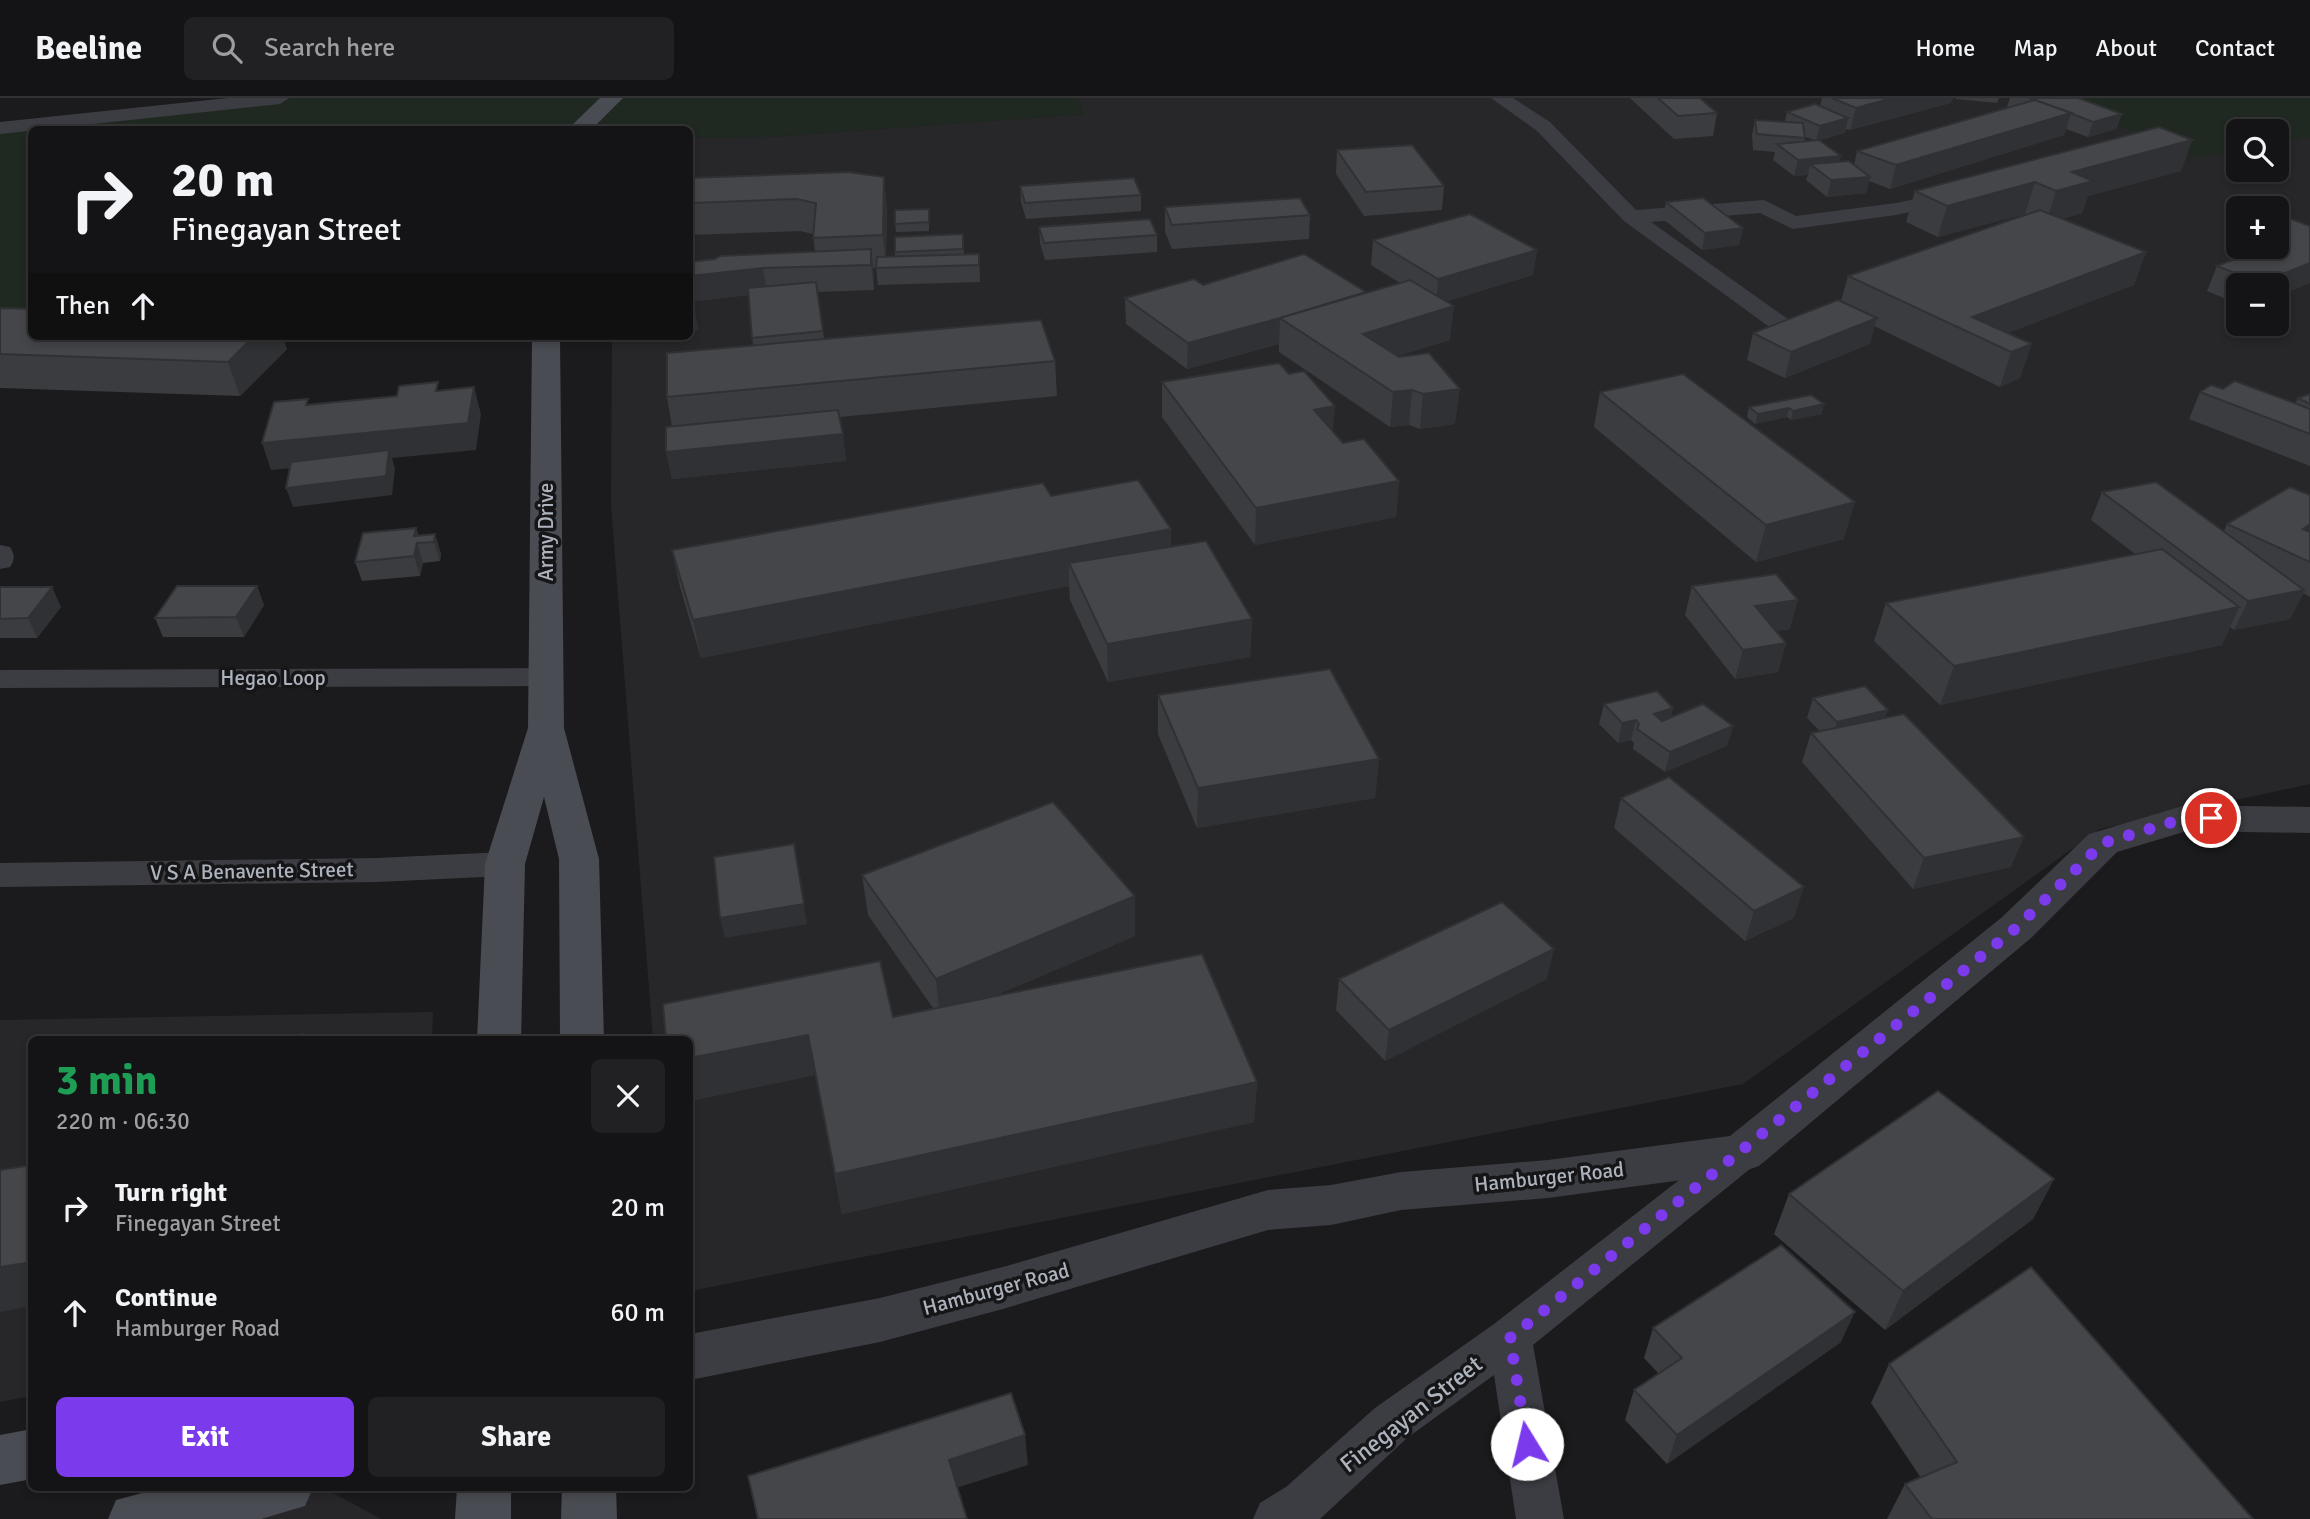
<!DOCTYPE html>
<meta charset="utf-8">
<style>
:root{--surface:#141416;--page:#212123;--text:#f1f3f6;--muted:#9d9ea1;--line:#333335;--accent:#7c3aed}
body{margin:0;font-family:Signika,sans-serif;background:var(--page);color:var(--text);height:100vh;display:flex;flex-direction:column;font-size:26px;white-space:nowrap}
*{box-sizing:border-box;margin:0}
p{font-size:23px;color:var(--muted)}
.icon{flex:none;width:38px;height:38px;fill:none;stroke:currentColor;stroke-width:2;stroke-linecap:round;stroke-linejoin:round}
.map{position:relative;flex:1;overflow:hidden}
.panel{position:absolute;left:28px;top:938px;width:665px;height:455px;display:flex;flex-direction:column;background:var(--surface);border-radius:10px;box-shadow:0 4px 10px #0003,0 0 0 2px var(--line)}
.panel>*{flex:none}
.top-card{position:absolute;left:28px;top:28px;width:665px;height:214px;border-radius:10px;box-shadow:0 4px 10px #0003,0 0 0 2px var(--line);background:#141416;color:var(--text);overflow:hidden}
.buttons{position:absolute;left:2226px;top:21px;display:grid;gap:14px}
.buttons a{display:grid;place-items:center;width:63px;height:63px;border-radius:10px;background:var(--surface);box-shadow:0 4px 10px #0003,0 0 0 2px var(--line);font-size:35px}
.pin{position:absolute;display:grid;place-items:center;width:60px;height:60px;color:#fff;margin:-30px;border:4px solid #fff;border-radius:50%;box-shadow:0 2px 7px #0007}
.me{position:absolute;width:77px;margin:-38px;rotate:351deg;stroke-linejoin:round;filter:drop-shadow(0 0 5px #0008)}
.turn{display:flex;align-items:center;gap:24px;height:147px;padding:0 28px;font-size:32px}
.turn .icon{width:91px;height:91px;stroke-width:2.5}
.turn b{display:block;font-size:49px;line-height:60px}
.then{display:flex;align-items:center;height:66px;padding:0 28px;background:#0003;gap:14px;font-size:26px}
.round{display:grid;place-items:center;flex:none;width:74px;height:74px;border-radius:10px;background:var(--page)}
.headline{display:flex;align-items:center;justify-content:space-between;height:119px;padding:0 28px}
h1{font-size:42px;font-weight:700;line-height:52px;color:#1e9e55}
.cta{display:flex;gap:14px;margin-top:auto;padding:14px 28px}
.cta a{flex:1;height:80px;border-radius:10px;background:var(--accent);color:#fff;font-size:28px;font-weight:700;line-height:80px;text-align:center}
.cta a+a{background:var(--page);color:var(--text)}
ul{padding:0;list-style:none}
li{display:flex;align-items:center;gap:21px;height:105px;padding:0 28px}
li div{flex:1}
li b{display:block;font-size:26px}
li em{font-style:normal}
header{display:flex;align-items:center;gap:42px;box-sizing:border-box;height:98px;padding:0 35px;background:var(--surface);border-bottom:2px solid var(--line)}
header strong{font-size:33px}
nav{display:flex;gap:38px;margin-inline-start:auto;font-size:24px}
.search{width:490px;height:63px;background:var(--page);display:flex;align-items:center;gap:18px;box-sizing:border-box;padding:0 24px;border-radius:10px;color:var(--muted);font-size:26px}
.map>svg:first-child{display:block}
.built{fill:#27272a;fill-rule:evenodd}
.green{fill:#202921}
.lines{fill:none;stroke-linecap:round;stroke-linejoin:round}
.minor{fill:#3c3d42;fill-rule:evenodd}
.tertiary{fill:#3c3d42;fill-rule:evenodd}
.secondary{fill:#4a4c53;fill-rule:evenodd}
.wall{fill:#3b3c40;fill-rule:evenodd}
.shaded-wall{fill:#303134}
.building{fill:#45464a;stroke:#303134;stroke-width:2}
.route{stroke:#7c3aed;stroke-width:12;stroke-dasharray:0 21.6}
.labels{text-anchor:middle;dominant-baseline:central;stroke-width:7;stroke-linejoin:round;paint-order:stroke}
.street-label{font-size:21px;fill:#adb3bd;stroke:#161618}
.near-street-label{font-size:24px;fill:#adb3bd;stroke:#161618}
</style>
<header>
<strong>Beeline</strong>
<div class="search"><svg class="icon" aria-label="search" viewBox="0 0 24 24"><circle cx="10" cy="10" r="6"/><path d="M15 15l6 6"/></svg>Search here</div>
<nav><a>Home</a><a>Map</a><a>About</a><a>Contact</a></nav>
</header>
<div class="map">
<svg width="2310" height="1421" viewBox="0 0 2310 1421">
<rect width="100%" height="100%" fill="#1b1b1d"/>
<g class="built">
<path d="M1077,0H2310V686L2100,731L1743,986L690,1193V942L653,941L611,408L612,238H690V40L771,39L1084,16ZM2238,33H2277V72H2238ZM2238,110H2277V149H2238ZM2238,187H2277V226H2238Z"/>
<path d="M433,914L432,941L32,942L31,1298L0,1304V922Z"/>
<path d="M287,1390H324L381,1421H145Z"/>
</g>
<g class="green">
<path d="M278,0H1077L1085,16L771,39L690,40V32H32L31,223H0V30Z"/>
<path d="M2059,0H2310V39L2277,45V33H2238V52L2191,60Z"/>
</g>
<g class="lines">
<g class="minor">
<path d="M228,0H289L280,6L0,36V24Z"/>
<path d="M1491,0H1513L1550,24L1636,112L1764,102L1796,118L1896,105L1954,93L1961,95L1964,99L1961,103L1896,117L1793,131L1760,115L1651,124L1795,226L1799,231L1795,236H1779L1624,123L1536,32Z"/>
<path d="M0,447L10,449C15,457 15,461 10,469L0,471Z"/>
<path d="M546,570L557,573L561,579L557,585L546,588L0,590V572Z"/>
<path d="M505,754L517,758L522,766L517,774L505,778L377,784L0,789V765L377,760Z"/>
<path d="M1742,1039L1756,1044L1762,1055L1756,1066L1533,1247L1564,1421H1516L1494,1277L1407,1340L1320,1421H1253L1260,1405L1286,1389L1375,1310L1494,1226L1728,1044Z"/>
</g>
<path class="tertiary" d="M2186,707L2310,709V735L2187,733L2117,754L2031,840L1759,1068L1742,1074L1548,1100L1401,1112L1331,1127L1268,1132L1003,1211L880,1244L690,1282V1236L880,1200L1003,1169L1268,1092L1331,1087L1401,1074L1548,1062L1730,1038L2001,820L2089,736Z"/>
<g class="secondary">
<path d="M600,0H623L591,32H567Z"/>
<path d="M532,238H560L564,630L599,761L604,942H560L559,761L544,699L525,766L521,942H477L485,766L528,630Z"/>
<path d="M32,1331V1381L0,1387V1337Z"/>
<path d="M161,1390H313L305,1408L261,1421H108L116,1402Z"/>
<path d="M457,1390H511V1421H455Z"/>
<path d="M562,1390H616L617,1421H561Z"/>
</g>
</g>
<g class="wall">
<path d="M1630,0H1700L1717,15L1713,38L1674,41Z"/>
<path d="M1822,0H1953L1951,5L1850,32L1846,31L1845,35L1820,42L1841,58L1839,64L1854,67L1857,53L2008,9H2007L2010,0H2078L2122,16L2116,31L2088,39L2066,31L2064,37L1890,91L1869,83L1866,95L1827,99L1806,82L1808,77L1794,78L1773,62L1775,54L1753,52L1752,37L1755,22L1785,24L1787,14L1820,8ZM1805,39L1812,41L1814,42L1805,43Z"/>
<path d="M1956,0H1999L1997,5L1956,1Z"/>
<path d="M2192,42L2181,73L2088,98L2082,115L2062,121L2146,154L2134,187L2008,235L2020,280L2000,289L1874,228L1870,246L1785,280L1747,262L1753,235L1841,203L1848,178L2027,116H2025L1938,139L1906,124L1915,93Z"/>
<path d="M1337,52L1444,88L1442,112L1364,118L1336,76Z"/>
<path d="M690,80L887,110L886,159H895V154L963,136L964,156H979L980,184L878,187L876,170H873L874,192L818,194L824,241L1055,263L1057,298L840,319L846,363L672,381L666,354L672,329L667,299L753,248L749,197L693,203L698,232L690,233V164L815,154L813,136L800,133L690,137Z"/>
<path d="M1020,88L1141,97V113L1026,121L1021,104Z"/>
<path d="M1666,104L1743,130L1739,147L1702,152L1663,121Z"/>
<path d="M1165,109L1310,117L1309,141L1172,151L1165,134Z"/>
<path d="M929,111V133L896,134L895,126Z"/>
<path d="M2277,116L2310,128L2277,187H2238V206L2207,193L2217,168L2247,156L2236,152L2238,148V149H2277Z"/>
<path d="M1039,129L1157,137V154L1045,162L1040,145Z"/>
<path d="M1373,142L1537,152L1533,177L1446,203L1450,242L1398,258L1455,326L1420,331L1409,327L1390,329L1279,254V246L1187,271L1126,226L1125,200L1203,187L1366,194L1400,185L1371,167Z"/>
<path d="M0,210L287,251L240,298L0,290Z"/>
<path d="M1162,284L1333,334L1343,345L1399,383L1396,419L1255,447L1162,319Z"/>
<path d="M2223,291L2295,306L2298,300L2310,296V368L2189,321L2200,294Z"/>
<path d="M1600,294L1844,441L1756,464L1594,329Z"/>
<path d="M1811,297L1822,316L1791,322L1787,319L1755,326L1747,319L1749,309Z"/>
<path d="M2102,394L2224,433L2227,426L2310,397V499L2303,495L2290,521L2234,532L2230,529L2222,547L1940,607L1874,543L1886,505L2135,456L2091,422Z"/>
<path d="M1051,398L1171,448L1252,521L1250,559L1108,584L1070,502L1069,488L701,560L680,489L672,452Z"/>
<path d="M416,430L419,438L435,436L441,456L440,463L423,465L420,478L362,483L355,464Z"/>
<path d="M257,488L264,507L244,539H163L155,520Z"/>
<path d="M1692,488L1790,531L1776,533L1786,545L1778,574L1735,581L1685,517Z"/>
<path d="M0,489L61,509L37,540H0Z"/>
<path d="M1158,597L1379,661L1375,700L1197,730L1158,636Z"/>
<path d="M1813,600L1885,620L2011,769L1913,791L1802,664L1811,635L1820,633L1807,620Z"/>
<path d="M1604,606L1673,610L1671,619L1733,628L1727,648L1665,674L1633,651L1634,645L1631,642L1618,645L1599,626Z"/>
<path d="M1621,700L1794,820L1745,843L1614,730Z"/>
<path d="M862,777L1135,838L994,898L1257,984L1254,1024L842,1116L815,977L690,1003V942L893,919L933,910L868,817Z"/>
<path d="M1339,881H1547L1385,963L1336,912Z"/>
<path d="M2054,1081L2033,1121L1885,1232L1774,1136L1789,1096Z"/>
<path d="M1653,1230L1841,1244L1667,1366L1625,1322L1634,1292L1659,1276L1644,1260Z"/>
<path d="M1889,1266L2253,1421H1887L1905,1386L1921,1380L1871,1305Z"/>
</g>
<g class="shaded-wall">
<path d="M1892,0H1953L1951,5L1850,32L1856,10Z"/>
<path d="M2071,15L2064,37L1890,91L1896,67Z"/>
<path d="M2122,16L2116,31L2088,39L2093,24Z"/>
<path d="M1848,20L1845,35L1816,43L1820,28Z"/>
<path d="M2192,42L2181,73L2088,98L2082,115L2046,125L2056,93L2072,74Z"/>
<path d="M1841,58L1837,74L1810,66L1808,77L1794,78L1798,62Z"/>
<path d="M884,79L887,110L886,169L883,137Z"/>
<path d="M1870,79L1866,95L1827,99L1831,82Z"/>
<path d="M2035,84L2025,116L1938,139L1947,108Z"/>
<path d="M1743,130L1739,147L1702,152L1705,135Z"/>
<path d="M871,151L874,176V192L871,167Z"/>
<path d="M1537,152L1533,177L1436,207L1438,181Z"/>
<path d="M2146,154L2134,187L1987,243L1972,219Z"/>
<path d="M2310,165V185L2277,199V187H2258L2260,185Z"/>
<path d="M763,170L767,195L690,204V178Z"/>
<path d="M694,206L698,232L690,233V207Z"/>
<path d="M1454,208L1450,242L1360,270L1363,236Z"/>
<path d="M1280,220L1279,246L1187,271L1188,245Z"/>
<path d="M1877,220L1870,246L1785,280L1791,254Z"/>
<path d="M254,238H283L287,251L240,298L228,264Z"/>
<path d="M2032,246L2020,280L2000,289L2011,254Z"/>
<path d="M474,289L481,316L476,352L392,360L395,371L392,397L293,409L286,390L388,361L271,372L262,345Z"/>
<path d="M1460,291L1455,326L1420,331L1423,296Z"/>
<path d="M1412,292L1409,327L1390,329L1393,294Z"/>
<path d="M1824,306L1822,316L1791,322L1793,313Z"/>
<path d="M1335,308L1332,344L1314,312Z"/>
<path d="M1789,310L1787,319L1755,326L1758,316Z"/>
<path d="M843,336L846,363L672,381L666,354Z"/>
<path d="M1399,383L1396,419L1255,447L1256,410Z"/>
<path d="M1855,404L1844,441L1756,464L1766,427Z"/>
<path d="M2310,426V445L2303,431Z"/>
<path d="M416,430L421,445H417L423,465L420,478L414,458V438Z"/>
<path d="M1171,431V468L1069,465V488L701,560L693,522Z"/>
<path d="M435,436L441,456L440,463L434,444Z"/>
<path d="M257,488L264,507L244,539L236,519Z"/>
<path d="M52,489L61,509L37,540L28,520Z"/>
<path d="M2304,492L2290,521L2234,532L2248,503Z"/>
<path d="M1798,502L1790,531L1748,537L1755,508Z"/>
<path d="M2239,509L2222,547L1940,607L1954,568Z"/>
<path d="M1252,521L1250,559L1108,584L1107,546Z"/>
<path d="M1786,545L1778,574L1735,581L1743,552Z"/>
<path d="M1673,610L1668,630L1654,616Z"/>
<path d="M1888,612L1881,632L1831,644L1837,624Z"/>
<path d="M1636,622L1631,642L1618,645L1622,625Z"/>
<path d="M1733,628L1727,648L1665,674L1670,654Z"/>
<path d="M1379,661L1375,700L1197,730L1198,690Z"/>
<path d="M2024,739L2011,769L1913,791L1924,760Z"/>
<path d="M794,746L807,826L725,840L720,820Z"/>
<path d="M1804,789L1794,820L1745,843L1754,813Z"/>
<path d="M1135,798V838L940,921L936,881Z"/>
<path d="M1554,851L1547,881L1385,963L1389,932Z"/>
<path d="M808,937L815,977L690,1003V960Z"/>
<path d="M1257,984L1254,1024L842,1116L835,1076Z"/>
<path d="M2054,1081L2033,1121L1885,1232L1903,1193Z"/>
<path d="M32,1164V1208L0,1214V1169Z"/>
<path d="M1855,1214L1841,1244L1667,1366L1677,1337Z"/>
<path d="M1025,1337L1028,1367L953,1391L949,1362Z"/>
</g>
<g class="building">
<path d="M1658,0H1700L1717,15L1678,18Z"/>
<path d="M1832,0H1892L1856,10Z"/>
<path d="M2029,0H2078L2122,16L2093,24L2070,15H2071Z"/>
<path d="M2035,2L2071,15L1896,67L1857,53Z"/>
<path d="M1815,6L1848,20L1820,28L1787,14Z"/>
<path d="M1755,22L1803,25L1805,40L1757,36Z"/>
<path d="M2159,29L2192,42L2072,74L2093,83L2056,93L2035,84L1947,108L1915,93Z"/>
<path d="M1819,42L1841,58L1798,62L1777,46Z"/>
<path d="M1412,47L1444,88L1366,94L1337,52Z"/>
<path d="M1849,63L1870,79L1831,82L1810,66Z"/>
<path d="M848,74L884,79L883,137L813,140L816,105L796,101L690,105V80Z"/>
<path d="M1134,80L1141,97L1025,105L1020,88Z"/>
<path d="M1300,100L1310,117L1172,127L1165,109Z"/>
<path d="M1703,100L1743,130L1705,135L1666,104Z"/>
<path d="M929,111V124L895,126V112Z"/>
<path d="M2040,112L2146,154L1972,219L2032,246L2011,254L1848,178Z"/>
<path d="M1470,116L1537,152L1438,181L1373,142Z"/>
<path d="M2277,116L2310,128V165L2260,185L2217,168L2266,149H2277V145L2284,142L2277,139Z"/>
<path d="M1150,121L1157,137L1044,145L1039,129Z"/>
<path d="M963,136V151L895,154V139Z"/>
<path d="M871,151V167L763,170L690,178V164L715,161L720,158Z"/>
<path d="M979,156V167L876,170L877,159Z"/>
<path d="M1304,156L1366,194L1280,220L1188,245L1125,200L1194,181L1203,187Z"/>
<path d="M1410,182L1454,208L1363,236L1399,259L1429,255L1460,291L1423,296L1412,292L1393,294L1280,220Z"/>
<path d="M816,184L823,233L752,240L748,190Z"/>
<path d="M690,190L694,206L690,207Z"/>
<path d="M1838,202L1877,220L1791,254L1753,235Z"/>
<path d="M0,210L32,211V238H254L228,264L0,256Z"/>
<path d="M1041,222L1055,263L667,299V255Z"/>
<path d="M1279,265L1289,276L1304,273L1335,308L1314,312L1343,345L1364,341L1399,383L1256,410L1162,284Z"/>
<path d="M1683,276L1855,404L1766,427L1600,294Z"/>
<path d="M2235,283L2310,311V336L2200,294L2211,287L2223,291Z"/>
<path d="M438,284L436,293L474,289L468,325L262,345L274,304L308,301L306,307L397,298L399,288Z"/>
<path d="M2310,296V306L2298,300Z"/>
<path d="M1811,297L1824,306L1793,313L1789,310L1758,316L1749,309Z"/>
<path d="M838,312L843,336L666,354V329Z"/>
<path d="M389,352L386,378L286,390L291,364Z"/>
<path d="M1138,382L1171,431L693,522L672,452L1043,385L1051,398Z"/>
<path d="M2156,384L2304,492L2248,503L2102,394Z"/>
<path d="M2290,389L2310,397V426L2303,431L2310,434V464L2227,426Z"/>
<path d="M416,430L414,438L435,436L434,444L417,445L414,458L355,464L363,435Z"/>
<path d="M1206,443L1252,521L1107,546L1069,465Z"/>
<path d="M2162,451L2239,509L1954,568L1886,505Z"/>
<path d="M1776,476L1798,502L1755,508L1786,545L1743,552L1692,488Z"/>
<path d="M177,488H257L236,519L155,520Z"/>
<path d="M0,489H52L28,520L0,521Z"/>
<path d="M1330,571L1379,661L1198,690L1158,597Z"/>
<path d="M1865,588L1888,612L1837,624L1813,600Z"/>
<path d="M1657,593L1673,610L1654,616L1662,623L1703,606L1733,628L1670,654L1637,631L1639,626L1636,622L1622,625L1604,606Z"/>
<path d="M1904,616L2024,739L1924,760L1811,635Z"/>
<path d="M1669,679L1804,789L1754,813L1621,700Z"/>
<path d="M1053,704L1135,798L936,881L862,777Z"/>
<path d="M794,746L804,806L720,820L714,759Z"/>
<path d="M1502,804L1554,851L1389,932L1339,881Z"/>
<path d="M1202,856L1257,984L835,1076L808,937L690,960V942H666L663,906L880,863L893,919Z"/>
<path d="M303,936L302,942H268Z"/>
<path d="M1938,993L2054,1081L1903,1193L1789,1096Z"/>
<path d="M32,1067V1164L0,1169V1072Z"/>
<path d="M1781,1147L1855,1214L1677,1337L1634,1292L1682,1260L1653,1230Z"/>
<path d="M2031,1169L2253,1421H1932L1905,1386L1957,1364L1889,1266Z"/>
<path d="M1011,1295L1025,1337L949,1362L967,1421H758L748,1378Z"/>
</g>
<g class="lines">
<path class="route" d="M1527,1346L1510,1240L2016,830L2103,745L2186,720H2211"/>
</g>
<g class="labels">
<g class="street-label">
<text transform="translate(546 434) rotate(-90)">Army Drive</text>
<text x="273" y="580">Hegao Loop</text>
<text transform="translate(252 773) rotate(-1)">V S A Benavente Street</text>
<text transform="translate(1549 1079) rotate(-6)">Hamburger Road</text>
<text transform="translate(996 1191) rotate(-15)">Hamburger Road</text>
</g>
<g class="near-street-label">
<text transform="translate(1411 1316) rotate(-38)">Finegayan Street</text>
</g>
</g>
</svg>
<div class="buttons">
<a><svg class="icon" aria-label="search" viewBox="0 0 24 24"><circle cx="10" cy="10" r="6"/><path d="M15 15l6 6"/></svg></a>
<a>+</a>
<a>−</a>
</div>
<div class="pin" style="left:2211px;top:720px;background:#d93025"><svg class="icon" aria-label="arrive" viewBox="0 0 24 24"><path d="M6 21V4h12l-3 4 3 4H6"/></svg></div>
<svg class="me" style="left:1527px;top:1346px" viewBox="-20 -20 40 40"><circle r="19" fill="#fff"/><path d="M0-13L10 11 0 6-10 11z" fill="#7c3aed"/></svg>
<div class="top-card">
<div class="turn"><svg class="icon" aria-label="right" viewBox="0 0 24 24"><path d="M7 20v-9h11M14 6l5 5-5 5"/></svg><div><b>20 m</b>Finegayan Street</div></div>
<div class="then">Then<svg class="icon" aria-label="ahead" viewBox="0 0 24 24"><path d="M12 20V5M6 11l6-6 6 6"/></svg></div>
</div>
<section class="panel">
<div class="headline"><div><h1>3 min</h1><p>220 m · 06:30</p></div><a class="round"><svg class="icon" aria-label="close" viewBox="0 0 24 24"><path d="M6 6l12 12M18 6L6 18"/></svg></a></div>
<ul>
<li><svg class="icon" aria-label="right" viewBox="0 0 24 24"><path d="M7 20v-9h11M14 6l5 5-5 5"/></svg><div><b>Turn right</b><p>Finegayan Street</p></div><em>20 m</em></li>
<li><svg class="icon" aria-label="ahead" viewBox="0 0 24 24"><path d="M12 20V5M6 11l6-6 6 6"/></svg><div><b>Continue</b><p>Hamburger Road</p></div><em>60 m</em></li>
</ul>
<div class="cta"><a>Exit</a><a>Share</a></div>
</section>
</div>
